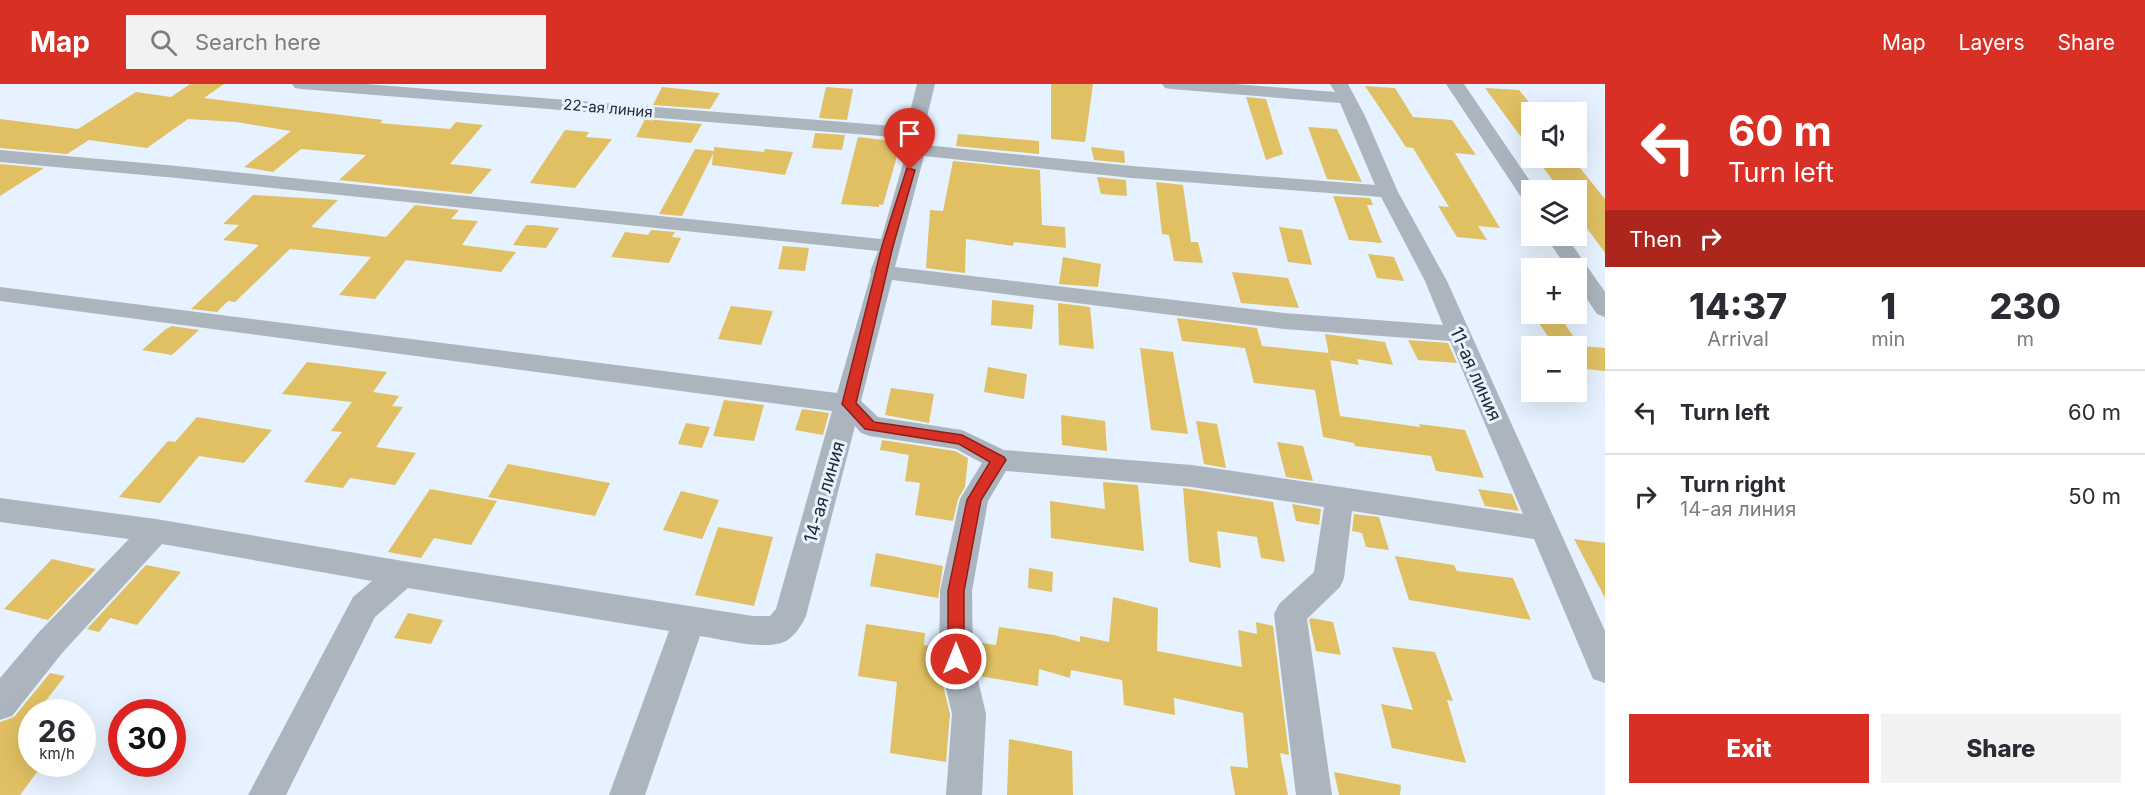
<!DOCTYPE html>
<meta charset="utf-8">
<style>
:root{--surface:#fff;--page:#f2f2f3;--text:#2b2b33;--muted:#7c7c81;--line:#e1e1e2;--accent:#d93025}
body{margin:0;font-family:Inter,sans-serif;background:var(--page);color:var(--text);height:100vh;display:flex;flex-direction:column;font-size:22px;white-space:nowrap}
*{box-sizing:border-box;margin:0}
p{font-size:20px;color:var(--muted)}
.icon{flex:none;width:33px;height:33px;fill:none;stroke:currentColor;stroke-width:2;stroke-linecap:round;stroke-linejoin:round}
.map{position:relative;flex:1;overflow:hidden}
.side{display:flex;flex-direction:column;background:var(--surface);width:540px}
.side>*{flex:none}
.banner{background:#d93025;color:#fff;overflow:hidden}
.buttons{position:absolute;left:1521px;top:18px;display:grid;gap:12px}
.buttons a{display:grid;place-items:center;width:66px;height:66px;border-radius:0px;background:var(--surface);box-shadow:0 6px 24px #0002;font-size:30px}
.speed{position:absolute;left:18px;top:615px;display:flex;gap:12px;font-size:30px;font-weight:700;text-align:center}
.speed>*{display:grid;place-content:center;width:78px;height:78px;border-radius:50%;background:var(--surface);box-shadow:0 6px 24px #0002;line-height:1}
.speed small{font-size:15px;font-weight:400}
.speed .limit{border:9px solid #d22;background:#fff;color:#111}
.pin{position:absolute;display:grid;place-items:center;width:51px;height:51px;color:#fff;margin:-62px -26px;border-radius:50% 50% 50% 0;rotate:-45deg;box-shadow:0 0 6px #0007}
.pin .icon{rotate:45deg}
.me{position:absolute;width:66px;margin:-33px;rotate:0deg;stroke-linejoin:round;filter:drop-shadow(0 0 4px #0008)}
.turn{display:flex;align-items:center;gap:21px;height:126px;padding:0 24px;font-size:27px}
.turn .icon{width:78px;height:78px;stroke-width:2.5}
.turn b{display:block;font-size:42px;line-height:51px}
.then{display:flex;align-items:center;height:57px;padding:0 24px;background:#0003;gap:12px;font-size:22px}
.eta{display:flex;justify-content:space-evenly;align-items:center;height:102px;text-align:center}
.eta b{font-size:36px;font-weight:800;line-height:42px}
.action{display:flex;gap:12px;margin-top:auto;padding:12px 24px}
.action a{flex:1;height:69px;border-radius:0px;background:var(--accent);color:#fff;font-size:24px;font-weight:800;line-height:69px;text-align:center}
.action a+a{background:var(--page);color:var(--text)}
ul{padding:0;list-style:none}
li{display:flex;align-items:center;gap:18px;height:84px;padding:0 24px;border-top:2px solid var(--line)}
li div{flex:1}
li b{display:block;font-size:22px}
li em{font-style:normal}
header{display:flex;align-items:center;gap:36px;box-sizing:border-box;height:84px;padding:0 30px;background:var(--accent);color:#fff}
header strong{font-size:28px}
nav{display:flex;gap:33px;margin-inline-start:auto;font-size:21px}
.search{width:420px;height:54px;background:var(--page);display:flex;align-items:center;gap:15px;box-sizing:border-box;padding:0 21px;border-radius:0px;color:var(--muted);font-size:22px}
main{display:flex;flex:1;min-height:0}
.map>svg:first-child{display:block}
.building{fill:#e0c062}
.lines{fill:none;stroke-linecap:round;stroke-linejoin:round}
.minor{fill:#acb5be;fill-rule:evenodd}
.route{fill:#d93025;stroke:#8d1f18;stroke-width:1.5}
.labels{text-anchor:middle;dominant-baseline:central;stroke-width:6;stroke-linejoin:round;paint-order:stroke}
.far-street-label{font-size:15px;fill:#242c34;stroke:#e6f2ff}
.street-label{font-size:18px;fill:#242c34;stroke:#e6f2ff}
</style>
<header>
<strong>Map</strong>
<div class="search"><svg class="icon" aria-label="search" viewBox="0 0 24 24"><circle cx="10" cy="10" r="6"/><path d="M15 15l6 6"/></svg>Search here</div>
<nav><a>Map</a><a>Layers</a><a>Share</a></nav>
</header>
<main>
<div class="map">
<svg width="1605" height="711" viewBox="0 0 1605 711">
<rect width="100%" height="100%" fill="#e6f2ff"/>
<g class="building">
<path d="M190,0H224L204,14L383,36L380,39L450,45L456,38L483,41L450,80L492,85L471,110L339,96L366,71L301,65L273,88L244,83L291,47L236,38L188,35L147,64L89,56L67,70L0,64V35L78,45L136,8L171,13Z"/>
<path d="M1051,0H1093L1085,58L1051,55Z"/>
<path d="M1365,2L1395,4L1413,33L1452,36L1476,71L1455,69L1500,144L1478,142L1487,156L1457,153L1438,122L1449,123L1413,64L1406,63Z"/>
<path d="M662,3L720,9L710,25L653,21Z"/>
<path d="M826,3L853,5L847,36L819,34Z"/>
<path d="M1485,4L1519,6L1532,22V68Z"/>
<path d="M1246,13L1266,15L1283,70L1266,76Z"/>
<path d="M645,35L702,40L691,59L636,53Z"/>
<path d="M1308,43L1337,45L1362,98L1327,95Z"/>
<path d="M565,46L589,48L586,53L612,55L575,104L530,99Z"/>
<path d="M815,49L845,51L842,66L812,64Z"/>
<path d="M958,50L1039,57V70L956,62Z"/>
<path d="M858,53L901,58L883,121L879,120V123L841,120Z"/>
<path d="M714,63L764,68L765,65L793,68L785,91L712,81L713,70L682,132L659,130L695,65L714,67Z"/>
<path d="M1091,63L1124,67L1125,79L1094,76Z"/>
<path d="M1536,74H1572L1605,115V169L1576,129V106H1560Z"/>
<path d="M953,77L1040,86L1042,141L1065,143L1066,164L1014,158L1013,162L966,155L965,189L926,184L930,126L943,127Z"/>
<path d="M0,80L44,84L0,112Z"/>
<path d="M1097,93L1126,96L1127,112L1101,110Z"/>
<path d="M1156,98L1183,101L1191,158H1198L1203,179L1174,177L1169,151L1162,150Z"/>
<path d="M253,111L338,116L311,143L386,153L415,121L459,126L451,135L478,137L462,161L516,168L501,188L406,176L375,215L339,211L371,173L290,165L235,218L228,217L217,228L191,225L259,161L223,156L239,141L223,140Z"/>
<path d="M1333,112L1370,114L1373,121H1367L1382,159L1349,156Z"/>
<path d="M526,141H533L559,144L546,164L513,161Z"/>
<path d="M1279,143L1302,146L1312,181L1288,178Z"/>
<path d="M651,146L675,148L672,153L681,154L669,179L611,173L625,148L648,151Z"/>
<path d="M783,162L809,164L805,187L778,185Z"/>
<path d="M1368,170L1394,173L1404,197L1377,194Z"/>
<path d="M1063,173L1101,180L1098,203L1059,200Z"/>
<path d="M1232,188L1288,194L1299,224L1241,219Z"/>
<path d="M992,216L1034,221L1032,245L991,241Z"/>
<path d="M1058,219L1090,223L1094,265L1059,261Z"/>
<path d="M731,222L773,227L761,261L718,255Z"/>
<path d="M1533,231L1560,233L1580,262L1605,264V287L1576,284V262H1555Z"/>
<path d="M1177,234L1257,244L1262,262L1329,269L1340,332L1420,343L1419,340L1465,346L1484,394L1436,387L1431,372L1355,362L1354,359L1323,353L1315,306L1254,299L1245,264L1182,257Z"/>
<path d="M172,242L199,246L172,271L142,266L166,245Z"/>
<path d="M1325,250L1385,258L1393,281L1357,275L1359,281L1330,276Z"/>
<path d="M1408,256L1448,259L1457,279L1418,276Z"/>
<path d="M1140,264L1173,268L1188,350L1151,346Z"/>
<path d="M307,278L387,288L373,308L399,312L392,322L403,323L376,363L416,369L395,401L350,394L343,404L304,398L342,348L331,347L352,318L282,310Z"/>
<path d="M988,283L1027,290L1024,315L984,308Z"/>
<path d="M891,304L934,310L929,339L885,331Z"/>
<path d="M724,316L764,321L754,357L713,352Z"/>
<path d="M802,325L829,329L823,351L795,346Z"/>
<path d="M1061,331L1105,337L1107,367L1062,361Z"/>
<path d="M197,333L272,346L244,379L199,372L160,419L119,413L168,357L175,358Z"/>
<path d="M1196,337L1217,340L1226,384L1204,380Z"/>
<path d="M686,339L710,343L702,364L678,360Z"/>
<path d="M882,356L955,367L968,374L965,403L958,415L953,437L915,431L920,399L905,397L909,371L880,366Z"/>
<path d="M1277,358L1303,362L1313,397L1286,393Z"/>
<path d="M508,380L610,399L595,432L488,413Z"/>
<path d="M1103,398L1138,401L1144,467L1051,454L1050,417L1105,425Z"/>
<path d="M1183,404L1273,418L1285,478L1261,474L1257,453L1217,447L1221,484L1189,478Z"/>
<path d="M430,405L497,417L471,461L434,454L421,474L388,468Z"/>
<path d="M1478,405L1512,410L1519,427L1485,422Z"/>
<path d="M681,407L719,416L702,455L663,446Z"/>
<path d="M1292,420L1321,425L1319,441L1296,437Z"/>
<path d="M1354,430L1379,433L1389,466L1366,463L1362,449L1352,447Z"/>
<path d="M718,443L773,453L754,522L695,511Z"/>
<path d="M1574,455L1605,459V514Z"/>
<path d="M876,469L943,482L938,514L870,502Z"/>
<path d="M1395,472L1454,481L1457,487L1513,494L1531,536L1409,516Z"/>
<path d="M52,475L96,485L48,536L4,525Z"/>
<path d="M146,481L181,488L137,541L110,534L99,548L87,545Z"/>
<path d="M1029,484L1053,488L1052,508L1028,504Z"/>
<path d="M1113,513L1158,524L1157,567L1242,583L1238,546L1257,550L1256,538L1273,542L1289,671L1280,669L1288,711H1235L1230,682L1248,684L1243,629L1174,614L1175,631L1124,621L1122,596L1071,586L1070,594L1039,585L1038,602L979,592L975,575V558L996,561L999,543L1054,551L1080,558V552L1109,558Z"/>
<path d="M408,529L443,536L431,560L394,554Z"/>
<path d="M1311,534L1333,538L1341,571L1316,567L1309,536Z"/>
<path d="M866,540L925,549L924,561L937,564V576L950,630L946,678L890,669L897,598L858,592Z"/>
<path d="M1392,563L1435,568L1453,617L1447,616L1466,679L1392,664L1381,620L1413,626Z"/>
<path d="M50,589L65,592L37,628H32V680H43L20,711H0V638L14,633Z"/>
<path d="M1009,655L1072,667L1073,711H1007Z"/>
<path d="M1334,688L1401,701L1400,711H1339Z"/>
</g>
<g class="lines">
<g class="minor">
<path d="M292,0H366L906,43L917,0H935L923,49L925,61L1132,82L1375,101L1340,19L1171,5L1165,4L1162,0H1235L1335,8L1330,0H1348L1365,32L1398,108L1447,197L1605,547V599L1593,595L1534,455L1352,427L1344,494L1340,503L1307,535L1332,711H1296L1274,530L1279,520L1314,488L1324,423L1192,403L1006,387L988,417L972,507L973,575L986,630L982,711H946L952,630L939,575L940,507L960,415L982,379L956,365L870,352L861,349L855,342L806,532C802,540 797,549 789,555C772,569 721,555 700,552L645,711H609L669,547L408,504L375,533L286,711H248L353,513L372,497L162,460L63,568L12,632L0,636V594L39,548L129,455L0,438V414L156,435L403,477L753,532H770L776,525L832,327L0,217V203L837,309L871,190L870,188L878,167L177,94L0,78V66L177,82L881,155L907,66L905,54L301,5L295,4ZM924,72L1132,94L1381,113L1425,197L1443,241L1284,229L895,183ZM892,196L1284,245L1450,257L1523,430L1192,381L1004,366L962,346L878,333L861,317Z"/>
<path d="M1446,0H1464L1536,106H1532V121L1525,119Z"/>
<path d="M1545,152H1566L1605,208V233L1597,230L1576,199V184H1567Z"/>
</g>
</g>
<path class="route" d="M907,84L915,86L893,162L856,319L874,338L962,351L1004,373L1006,376L981,416L964,507V575L962,580L956,582L950,580L948,575V507L967,416L990,378L959,360L865,345L842,320L882,162Z"/>
<g class="labels">
<g class="far-street-label">
<text transform="translate(608 24) rotate(5)">22-ая линия</text>
</g>
<g class="street-label">
<text transform="translate(1476 290) rotate(66)">11-ая линия</text>
<text transform="translate(824 408) rotate(-74)">14-ая линия</text>
</g>
</g>
</svg>
<div class="buttons">
<a><svg class="icon" aria-label="sound" viewBox="0 0 24 24"><path d="M4 9h4l5-4v14l-5-4H4zM17 9q2 3 0 6"/></svg></a>
<a><svg class="icon" aria-label="layers" viewBox="0 0 24 24"><path d="M12 4l9 5-9 5-9-5zM3 14l9 5 9-5"/></svg></a>
<a>+</a>
<a>−</a>
</div>
<div class="speed"><div>26<small>km/h</small></div><div class="limit">30</div></div>
<div class="pin" style="left:910px;top:86px;background:#d93025"><svg class="icon" aria-label="arrive" viewBox="0 0 24 24"><path d="M6 21V4h12l-3 4 3 4H6"/></svg></div>
<svg class="me" style="left:956px;top:575px" viewBox="-20 -20 40 40"><circle r="17" fill="#d93025" stroke="#fff" stroke-width="3"/><path d="M0-11L8 9 0 5-8 9z" fill="#fff"/></svg>
</div>
<section class="side">
<div class="banner">
<div class="turn"><svg class="icon" aria-label="left" viewBox="0 0 24 24"><path d="M17 20v-9H6M10 6l-5 5 5 5"/></svg><div><b>60 m</b>Turn left</div></div>
<div class="then">Then<svg class="icon" aria-label="right" viewBox="0 0 24 24"><path d="M7 20v-9h11M14 6l5 5-5 5"/></svg></div>
</div>
<div class="eta">
<div><b>14:37</b><p>Arrival</p></div>
<div><b>1</b><p>min</p></div>
<div><b>230</b><p>m</p></div>
</div>
<ul>
<li><svg class="icon" aria-label="left" viewBox="0 0 24 24"><path d="M17 20v-9H6M10 6l-5 5 5 5"/></svg><div><b>Turn left</b></div><em>60 m</em></li>
<li><svg class="icon" aria-label="right" viewBox="0 0 24 24"><path d="M7 20v-9h11M14 6l5 5-5 5"/></svg><div><b>Turn right</b><p>14-ая линия</p></div><em>50 m</em></li>
</ul>
<div class="action"><a>Exit</a><a>Share</a></div>
</section>
</main>
